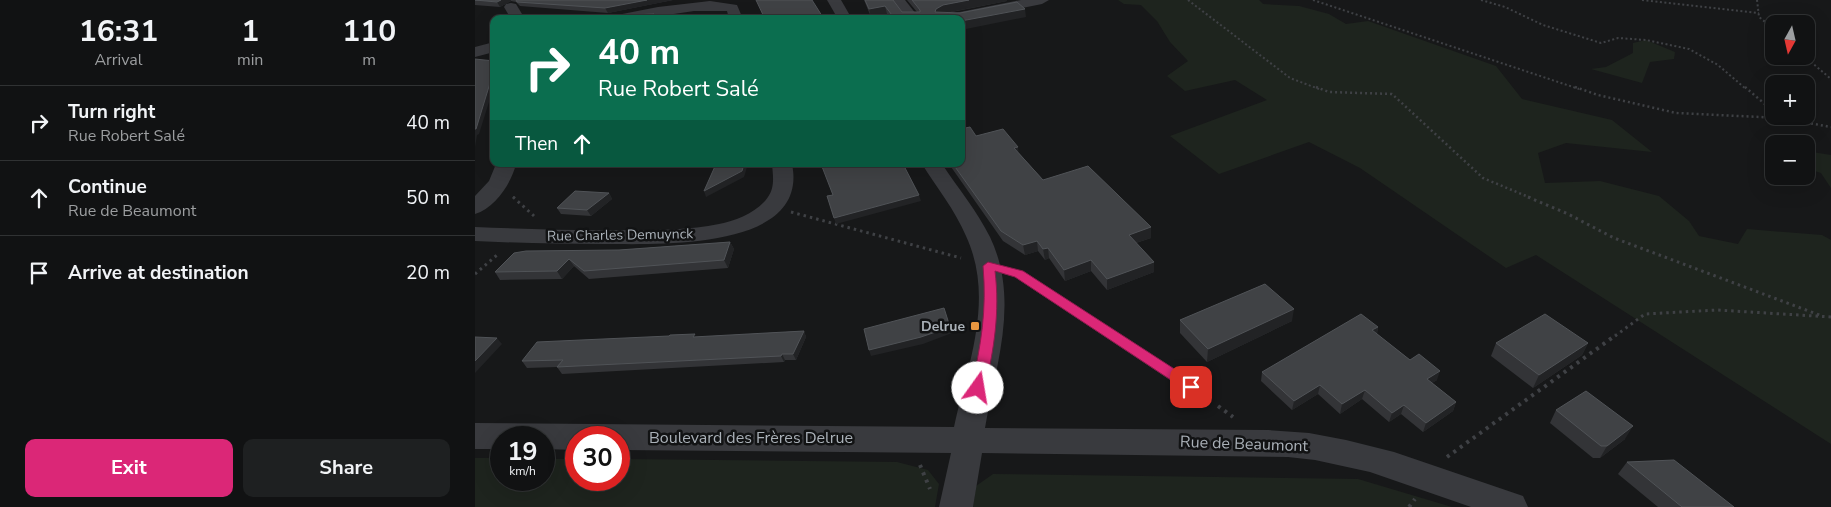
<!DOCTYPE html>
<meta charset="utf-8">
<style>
:root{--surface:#111213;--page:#1e2021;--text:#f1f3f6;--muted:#9c9ea0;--line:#303233;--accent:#db2777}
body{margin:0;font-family:"Nunito Sans",sans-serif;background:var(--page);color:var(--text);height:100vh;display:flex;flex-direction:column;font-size:19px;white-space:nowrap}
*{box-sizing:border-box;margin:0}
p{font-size:16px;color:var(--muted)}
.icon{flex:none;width:28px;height:28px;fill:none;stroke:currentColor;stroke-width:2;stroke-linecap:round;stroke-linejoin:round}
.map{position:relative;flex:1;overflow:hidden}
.details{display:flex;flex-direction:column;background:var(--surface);width:475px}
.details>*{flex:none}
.hud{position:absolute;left:15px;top:15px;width:475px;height:152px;border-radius:10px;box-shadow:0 5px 20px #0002,0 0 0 1px var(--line);background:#0b6e4f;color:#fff;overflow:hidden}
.needle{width:32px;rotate:188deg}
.controls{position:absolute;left:1290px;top:15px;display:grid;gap:10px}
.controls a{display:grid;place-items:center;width:50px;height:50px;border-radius:10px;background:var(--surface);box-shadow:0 5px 20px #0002,0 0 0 1px var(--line);font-size:25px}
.speed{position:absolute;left:15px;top:426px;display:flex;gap:10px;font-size:25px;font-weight:700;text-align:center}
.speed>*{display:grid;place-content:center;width:65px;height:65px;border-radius:50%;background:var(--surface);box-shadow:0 5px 20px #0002,0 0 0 1px var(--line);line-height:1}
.speed small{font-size:12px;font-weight:400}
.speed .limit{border:8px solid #d22;background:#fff;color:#111}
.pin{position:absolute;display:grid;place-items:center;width:42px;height:42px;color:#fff;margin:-21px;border-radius:10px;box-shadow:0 2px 8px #0006}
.me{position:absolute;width:55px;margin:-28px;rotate:13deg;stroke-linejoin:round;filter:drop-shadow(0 0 4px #0008)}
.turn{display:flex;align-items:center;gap:18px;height:105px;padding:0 25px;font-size:22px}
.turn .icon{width:65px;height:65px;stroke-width:2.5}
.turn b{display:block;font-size:35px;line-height:42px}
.then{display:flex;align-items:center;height:48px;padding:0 25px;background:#0003;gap:10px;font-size:19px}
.eta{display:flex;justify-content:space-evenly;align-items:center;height:85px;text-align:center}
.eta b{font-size:30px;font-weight:700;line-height:35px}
.action{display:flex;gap:10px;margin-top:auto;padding:10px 25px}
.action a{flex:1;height:58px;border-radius:10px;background:var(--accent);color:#fff;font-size:20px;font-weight:700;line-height:58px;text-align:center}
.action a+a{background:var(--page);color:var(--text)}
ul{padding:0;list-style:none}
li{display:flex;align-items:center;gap:15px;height:75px;padding:0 25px;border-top:1px solid var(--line)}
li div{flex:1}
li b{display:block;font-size:19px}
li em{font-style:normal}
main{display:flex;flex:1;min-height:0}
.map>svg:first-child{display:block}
.green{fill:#1e241e}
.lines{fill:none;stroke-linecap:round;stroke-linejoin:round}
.path-far3{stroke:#3f4145;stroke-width:2;stroke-dasharray:2 2.5;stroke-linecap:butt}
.path-far2{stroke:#3f4145;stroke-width:2.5;stroke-dasharray:2 3;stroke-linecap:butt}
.path-far1{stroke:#3f4145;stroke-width:3;stroke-dasharray:2.5 4;stroke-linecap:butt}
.path{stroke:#3f4145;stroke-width:4;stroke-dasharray:3 5;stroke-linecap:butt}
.service{fill:#393a3e;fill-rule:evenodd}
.minor{fill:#393a3e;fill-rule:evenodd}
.wall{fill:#333437}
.shaded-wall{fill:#222325}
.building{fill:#404245;stroke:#505357}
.route{fill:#db2777;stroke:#8e194d}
.poi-dot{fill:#e89640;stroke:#121314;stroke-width:2}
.labels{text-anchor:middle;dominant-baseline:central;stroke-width:5;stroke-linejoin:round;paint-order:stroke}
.street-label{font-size:14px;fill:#aab1b8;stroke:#121314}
.poi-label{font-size:14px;font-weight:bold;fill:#aab1b8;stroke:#121314;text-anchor:end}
.near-street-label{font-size:16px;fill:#aab1b8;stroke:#121314}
</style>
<main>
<section class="details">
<div class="eta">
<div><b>16:31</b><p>Arrival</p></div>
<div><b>1</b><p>min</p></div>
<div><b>110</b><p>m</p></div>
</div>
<ul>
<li><svg class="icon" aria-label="right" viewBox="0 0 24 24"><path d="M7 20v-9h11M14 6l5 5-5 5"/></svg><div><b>Turn right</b><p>Rue Robert Salé</p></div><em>40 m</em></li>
<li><svg class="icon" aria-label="ahead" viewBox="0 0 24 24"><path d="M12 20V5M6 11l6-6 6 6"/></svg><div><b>Continue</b><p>Rue de Beaumont</p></div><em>50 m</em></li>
<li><svg class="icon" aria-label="arrive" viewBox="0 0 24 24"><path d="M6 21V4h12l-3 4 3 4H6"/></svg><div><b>Arrive at destination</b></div><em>20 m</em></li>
</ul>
<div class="action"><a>Exit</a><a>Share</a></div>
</section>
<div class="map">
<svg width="1356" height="507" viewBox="0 0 1356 507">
<rect width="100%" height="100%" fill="#171819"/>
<g class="green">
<path d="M643,0H784L788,4L824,6L854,14L871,24L893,21L1021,66L1047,99L1137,120L1177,152L1091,143L1063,153L1070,183L1125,181L1184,196L1214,221L1224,236L1263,244L1272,229L1347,235L1356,240V444L1061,255L1031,268L885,168L834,142L744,174L695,136L792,100L760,80L710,91L692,76L713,61L695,42L682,21L666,5L649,4Z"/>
<path d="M1171,40L1200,52L1199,59L1175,62L1167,83L1116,69L1131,67L1158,53V43Z"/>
<path d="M1331,151L1356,155V188L1346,173L1331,168Z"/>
<path d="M0,458H26V480H69V459H101V480H144V459L422,462L453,470L464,484L460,507H0Z"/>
<path d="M518,474L883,479L977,507H498L501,486Z"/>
</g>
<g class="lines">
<g class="path-far3">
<path d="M713,0L815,78L844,89"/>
<path d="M838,0L1104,89"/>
<path d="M1006,0L1030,7L1068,25L1126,43L1143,38L1171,40L1214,49L1243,65L1271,89"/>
<path d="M1167,0L1284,13"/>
<path d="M1282,0L1284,17L1299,29"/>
<path d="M1329,56L1356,79"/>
</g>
<g class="path-far2">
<path d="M841,87L854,92L917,94L1008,178L1056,198"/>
<path d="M1100,87L1123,95L1201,113L1306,118L1356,127"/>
<path d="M1270,87L1299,112"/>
<path d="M38,197L40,198"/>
</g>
<g class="path-far1">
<path d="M38,197L59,216"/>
<path d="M1053,197L1093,214L1139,238L1347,316"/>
<path d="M316,212L486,258"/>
<path d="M0,274L22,255"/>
<path d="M1140,336L1170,314L1242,310L1356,317"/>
</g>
<g class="path">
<path d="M743,406L758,417"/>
<path d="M972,457L1141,335"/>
<path d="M445,465L455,489"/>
<path d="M934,507L940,499"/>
</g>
<path class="service" d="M513,262L548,271L735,392L737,396L735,400L730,401L725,400L540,277L509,269L507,266L509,263Z"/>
<g class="minor">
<path d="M352,0H366L377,19H363Z"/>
<path d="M416,0H430L445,19H430Z"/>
<path d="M546,0H574L567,4L486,20L463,19L470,15Z"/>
<path d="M235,1L262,5L268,19H254L252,11H219L165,19H135L137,16L183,7Z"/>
<path d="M36,3L41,4L50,19H36L29,7L31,4Z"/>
<path d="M19,42V52L0,57V47Z"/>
<path d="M21,164H41C36,184 20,208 0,214V196L14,181Z"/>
<path d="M297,164H317C335,251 183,244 130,244C87,244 43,243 0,241V227C52,229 104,231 156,230C185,230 215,230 244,224C261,221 283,212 293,197C300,187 298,176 297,164Z"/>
<path d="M447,164H467C483,188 502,211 515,237C545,300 521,364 510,428L793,430L834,433L871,440L919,452L1048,496L1053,507H996L895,472L840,460L813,457L507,453L498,507H464L476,453L144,450V438H101V450L69,449V438H26V449H0V423L479,427C493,364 520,299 491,236C480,210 462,188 447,164Z"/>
</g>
</g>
<g class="wall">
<path d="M0,0H198L133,13L45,6L41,2L36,1L25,7L0,5Z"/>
<path d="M389,0H418L427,12H442L432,0H532V1L472,13L551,17L486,19H416L412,14L396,17Z"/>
<path d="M501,136L544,153L568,180L676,227V238L661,243L679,262V272L632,290L616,271L590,281L574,258L570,260L563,251L550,255L528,241L474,164H486Z"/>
<path d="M134,193L137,199L116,216L86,214L82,208Z"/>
<path d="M255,242L259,249L253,268L114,279L99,266L87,279L25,280L20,272L144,250Z"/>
<path d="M705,320L817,321L732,362L705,333Z"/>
<path d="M903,327L902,334L935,360L962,380L957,383L981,402L978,411L948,432L926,414L914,422L887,399L865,414L843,394L817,410L786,381L787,372Z"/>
<path d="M329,331L331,337L321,360H310L309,362L87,374L82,367L52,368L47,361L221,337Z"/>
<path d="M1021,343H1113L1107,355L1058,388L1016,356Z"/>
<path d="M1081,410L1150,439L1125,458H1118L1075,423Z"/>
<path d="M1152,462L1259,507H1183L1143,474Z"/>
</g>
<g class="shaded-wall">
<path d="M26,0H36V1L25,7L22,2Z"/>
<path d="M172,0H198L133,13L130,8Z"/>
<path d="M494,0H532V1L470,13L460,12L461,9L468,5Z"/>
<path d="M410,6L412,14L396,17L394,9Z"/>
<path d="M550,9L551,17L486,30V21Z"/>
<path d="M179,14L180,19H171Z"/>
<path d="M19,70V86L4,134L2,135L0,147V129Z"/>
<path d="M543,147L544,156L539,148Z"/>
<path d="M269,164H273L269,177L231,197L229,191Z"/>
<path d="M134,193L137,199L116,216L112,210Z"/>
<path d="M444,195L446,201L361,224L359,218Z"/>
<path d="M676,227V238L654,245V235Z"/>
<path d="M562,241L563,251L550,255L548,245Z"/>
<path d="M255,242L259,249L253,268L249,260Z"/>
<path d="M573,248L574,258L570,260L568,249Z"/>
<path d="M94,259L99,266L87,279L82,271Z"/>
<path d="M616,260V271L590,281L589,270Z"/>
<path d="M679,262V272L632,290V279Z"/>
<path d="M819,309L817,321L732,362L733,349Z"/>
<path d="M475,327L477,333L448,344L396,356L394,350Z"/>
<path d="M903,327L901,336L897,330Z"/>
<path d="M329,331L331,337L321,360L318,354Z"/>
<path d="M22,338L27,344L0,373V361Z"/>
<path d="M1113,343L1107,355L1058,388L1064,375Z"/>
<path d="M307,354L310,360L309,362L306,356Z"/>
<path d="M965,371L962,380L949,388L952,379Z"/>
<path d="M845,385L843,394L817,410L819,401Z"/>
<path d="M890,390L887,399L865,414L867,404Z"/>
<path d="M981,402L978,411L948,432L951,423Z"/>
<path d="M929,405L926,414L914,422L917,413Z"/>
<path d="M1158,426L1150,439L1125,458L1132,446Z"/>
</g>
<g class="building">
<path d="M0,0H26L22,2Z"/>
<path d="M41,0H172L130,8L42,2Z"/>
<path d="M281,0H337L349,19H290Z"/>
<path d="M390,0H418L427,12H445V10L437,0H494L468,5L461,9L460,12L485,13L542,2L550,9L486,21V19H420L410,6L394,9Z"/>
<path d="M179,14L171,19H129L134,16Z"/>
<path d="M210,15L235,18V19H211Z"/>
<path d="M0,59L19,61V70L1,129H0Z"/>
<path d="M495,127L501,136L528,129L543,147L539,148L568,180L613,166L676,227L654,235L679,262L632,279L616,260L589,270L573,248L568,249L562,241L548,245L526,231L478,164H486V129Z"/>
<path d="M241,164H269L267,171L229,191Z"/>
<path d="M346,164H428L444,195L359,218L352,196L358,195Z"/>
<path d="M100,191L134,193L112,210L82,208Z"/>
<path d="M255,242L249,260L109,271L94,259L82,271L20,272L39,253L51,251L144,250Z"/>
<path d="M790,284L819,309L733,349L705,320Z"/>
<path d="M469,308L475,327L446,337L394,350L389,329Z"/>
<path d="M886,314L903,327L897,330L935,360L944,354L965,371L952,379L981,402L951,423L929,405L917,413L890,390L867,404L845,385L819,401L787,372Z"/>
<path d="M1070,314L1113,343L1064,375L1021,343Z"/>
<path d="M329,331L318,354H307L306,356L82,367L88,360L47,361L62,342L194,336L195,335L220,334L218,337Z"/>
<path d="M0,337L22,338L0,361Z"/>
<path d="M1111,391L1158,426L1132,446H1126L1081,410Z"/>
<path d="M1199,460L1259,507H1207L1152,462Z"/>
</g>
<path class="route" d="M513,262L548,271L721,383L723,387L721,390L716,392L711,390L540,277L520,271C525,312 519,349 510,388L508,392L503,394L498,392L496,388C506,347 512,309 508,266Z"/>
<rect class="poi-dot" x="495" y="321" width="10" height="10" rx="2.5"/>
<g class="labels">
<g class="street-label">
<text transform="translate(145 235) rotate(-1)">Rue Charles Demuynck</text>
</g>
<g class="poi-label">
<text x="490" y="326">Delrue</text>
</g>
<g class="near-street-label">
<text x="276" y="438">Boulevard des Frères Delrue</text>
<text transform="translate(769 444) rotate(2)">Rue de Beaumont</text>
</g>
</g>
</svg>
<div class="controls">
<a><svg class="needle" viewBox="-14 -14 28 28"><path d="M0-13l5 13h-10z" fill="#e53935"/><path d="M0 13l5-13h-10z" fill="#9c9ea0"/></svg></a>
<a>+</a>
<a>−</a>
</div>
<div class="speed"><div>19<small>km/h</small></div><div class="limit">30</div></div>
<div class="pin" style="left:716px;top:387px;background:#d93025"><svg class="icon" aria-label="arrive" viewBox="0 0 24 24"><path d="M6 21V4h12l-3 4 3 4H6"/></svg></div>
<svg class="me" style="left:503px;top:388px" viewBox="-20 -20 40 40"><circle r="19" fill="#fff"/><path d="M0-13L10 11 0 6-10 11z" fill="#db2777"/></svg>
<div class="hud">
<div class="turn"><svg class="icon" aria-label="right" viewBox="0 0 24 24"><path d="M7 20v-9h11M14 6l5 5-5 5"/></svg><div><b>40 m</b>Rue Robert Salé</div></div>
<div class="then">Then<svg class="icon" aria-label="ahead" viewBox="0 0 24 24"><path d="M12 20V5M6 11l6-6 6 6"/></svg></div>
</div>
</div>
</main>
